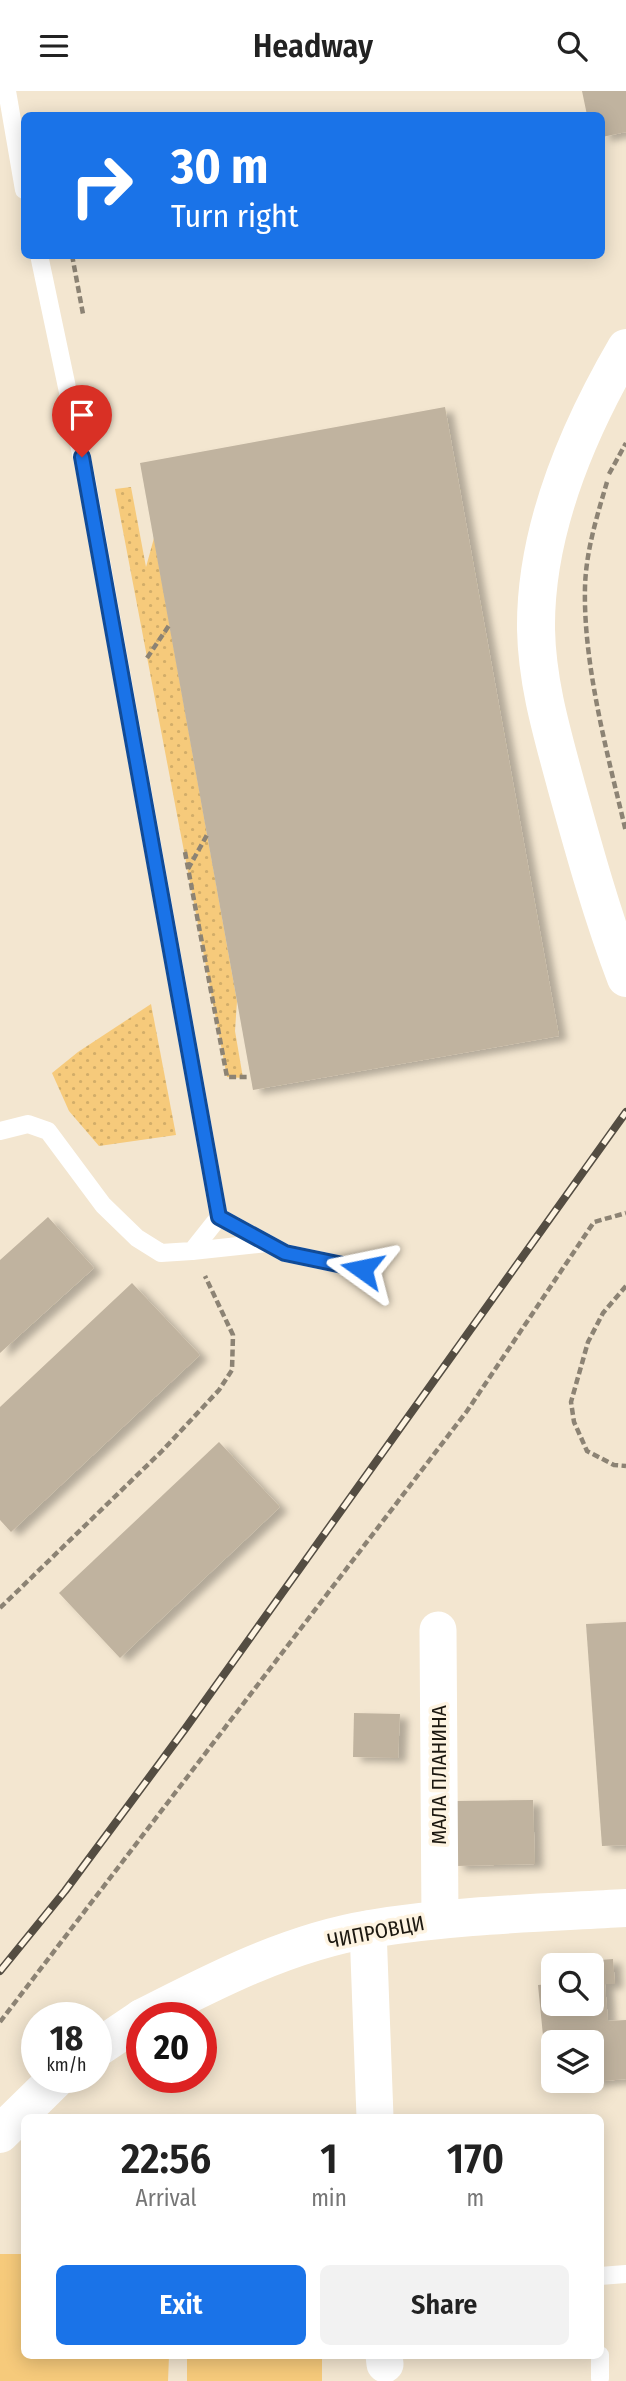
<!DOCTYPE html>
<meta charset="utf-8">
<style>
:root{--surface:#fff;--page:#f2f2f2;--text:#222;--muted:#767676;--accent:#1a73e8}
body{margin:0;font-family:"Fira Sans Condensed",sans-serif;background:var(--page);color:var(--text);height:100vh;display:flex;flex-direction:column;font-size:26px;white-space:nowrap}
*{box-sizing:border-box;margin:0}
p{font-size:23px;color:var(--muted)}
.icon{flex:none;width:38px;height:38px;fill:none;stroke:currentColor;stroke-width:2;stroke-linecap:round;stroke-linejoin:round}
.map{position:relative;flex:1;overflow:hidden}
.panel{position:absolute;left:21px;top:2023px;width:583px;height:245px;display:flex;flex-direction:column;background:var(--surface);border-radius:10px;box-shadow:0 4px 18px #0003}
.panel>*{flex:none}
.guide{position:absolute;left:21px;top:21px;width:584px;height:147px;border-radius:10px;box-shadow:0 4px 18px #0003;background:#1a73e8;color:#fff;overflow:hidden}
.tools{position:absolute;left:541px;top:1862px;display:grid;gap:14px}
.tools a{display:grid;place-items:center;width:63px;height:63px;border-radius:10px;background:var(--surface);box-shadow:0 4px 18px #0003;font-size:35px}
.speed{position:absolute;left:21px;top:1911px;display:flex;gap:14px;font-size:35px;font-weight:700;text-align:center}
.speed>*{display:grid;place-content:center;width:91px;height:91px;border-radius:50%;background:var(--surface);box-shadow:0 4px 18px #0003;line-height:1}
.speed small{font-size:18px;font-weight:400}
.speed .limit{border:10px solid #d22;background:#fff;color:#111}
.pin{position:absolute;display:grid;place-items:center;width:60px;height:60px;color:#fff;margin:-72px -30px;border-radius:50% 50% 50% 0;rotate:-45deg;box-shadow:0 0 7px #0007}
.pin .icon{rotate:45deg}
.me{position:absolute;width:77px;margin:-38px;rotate:282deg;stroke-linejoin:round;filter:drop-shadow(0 0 5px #0008)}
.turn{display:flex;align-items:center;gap:24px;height:147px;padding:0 35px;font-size:32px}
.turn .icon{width:91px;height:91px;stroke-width:2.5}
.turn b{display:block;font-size:49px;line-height:60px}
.eta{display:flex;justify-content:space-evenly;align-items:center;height:119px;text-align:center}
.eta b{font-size:42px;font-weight:600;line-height:49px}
.cta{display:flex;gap:14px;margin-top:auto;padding:14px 35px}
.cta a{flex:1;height:80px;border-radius:10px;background:var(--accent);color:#fff;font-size:28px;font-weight:600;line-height:80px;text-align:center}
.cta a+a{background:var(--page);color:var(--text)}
header{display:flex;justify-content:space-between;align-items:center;height:91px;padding:0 35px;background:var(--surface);font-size:32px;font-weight:600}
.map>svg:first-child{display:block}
.grass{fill:url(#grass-dots)}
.green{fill:#f6ca7b}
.building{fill:#c0b39f;filter:url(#shadow)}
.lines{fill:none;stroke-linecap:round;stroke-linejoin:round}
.path{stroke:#8c8374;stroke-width:4.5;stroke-dasharray:7 3.5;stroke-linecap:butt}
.lane{stroke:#fff;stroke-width:18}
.street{stroke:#fff;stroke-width:37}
.secondary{stroke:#fff;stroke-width:38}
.rail-casing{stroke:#544d42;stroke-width:8}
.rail{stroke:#fef4e2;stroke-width:5;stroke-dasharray:16;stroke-linecap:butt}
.route-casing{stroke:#114b97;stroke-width:18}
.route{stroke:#1a73e8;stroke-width:12}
.labels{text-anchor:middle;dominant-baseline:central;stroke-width:7;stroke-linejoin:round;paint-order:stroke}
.street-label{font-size:21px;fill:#1c1810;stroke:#fef4e2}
</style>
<header><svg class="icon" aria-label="menu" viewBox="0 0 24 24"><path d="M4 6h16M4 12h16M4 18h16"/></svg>Headway<svg class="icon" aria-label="search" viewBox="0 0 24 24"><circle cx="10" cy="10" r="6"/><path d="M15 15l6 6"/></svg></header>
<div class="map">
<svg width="626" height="2290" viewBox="0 0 626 2290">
<defs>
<pattern id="grass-dots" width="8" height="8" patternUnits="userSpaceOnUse" patternTransform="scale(1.75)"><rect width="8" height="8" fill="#f6ca7b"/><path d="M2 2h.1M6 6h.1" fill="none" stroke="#d2ad69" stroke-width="1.8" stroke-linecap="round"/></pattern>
<filter id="shadow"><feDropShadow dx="8" dy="4.5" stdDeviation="3.5" flood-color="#0004"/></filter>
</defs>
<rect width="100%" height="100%" fill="#f3e6d0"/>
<g class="grass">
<path d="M131,396L146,476L154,447L237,910L235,940L243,987L227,986L115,398Z"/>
<path d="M151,913L176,1044L99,1055L69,1020L52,982L78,961Z"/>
</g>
<g class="green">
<path d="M0,2163H24V2264L169,2265L168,2290H0Z"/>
<rect x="187" y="2265" width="135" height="25"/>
</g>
<g class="building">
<path d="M582,0H626V41L602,46V24H587Z"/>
<path d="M445,316L559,945L253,999L140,372Z"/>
<path d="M48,1126L94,1177L0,1262V1169Z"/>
<path d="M132,1192L200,1264L11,1441L0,1429V1316Z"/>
<path d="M219,1351L280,1416L120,1567L59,1502Z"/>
<path d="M626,1531V1754L602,1755L586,1533Z"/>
<path d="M354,1622L400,1623L398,1667L353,1666Z"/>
<path d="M533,1709L535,1773L456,1775L455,1710Z"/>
<path d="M613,1868L615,1893H605L608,1930L626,1929V1988L592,1991V1951H553V1974L546,1975L538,1894L550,1893L549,1873H553V1913H592V1874L561,1872Z"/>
</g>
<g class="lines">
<g class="path">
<path d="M72,164L83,223"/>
<path d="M609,383L626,352"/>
<path d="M607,391C597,425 586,460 585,496C583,574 608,665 626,741"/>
<path d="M147,567L170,533"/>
<path d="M185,761L227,986H249"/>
<path d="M188,778L207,744"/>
<path d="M626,1195L603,1222L588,1251L571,1311L574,1331L587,1360L614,1374L626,1375"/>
<path d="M0,1517L162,1360L219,1299L232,1279L233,1244L205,1185"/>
<path d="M0,1931L467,1320L594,1131L626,1122"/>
</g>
<g class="lane">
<path d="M7,0L24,99"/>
<path d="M39,164L87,391L219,1126L285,1162L362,1178"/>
<path d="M0,1040L28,1033L48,1040L103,1114L137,1147L161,1162L192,1160L219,1126"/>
<path d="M192,1160L267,1152"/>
<path d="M600,2185L626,2183"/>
<path d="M600,2264V2287"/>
</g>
<g class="street">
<path d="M438,1539L440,1829"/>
<path d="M368,1838L375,2026"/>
<path d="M384,2264L385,2273"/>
</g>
<g class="secondary">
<path d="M626,257C577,341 535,439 536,538C537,592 552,642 566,694C584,759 602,824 626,887"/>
<path d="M142,1927C214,1890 290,1851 370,1838C454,1824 541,1822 626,1817"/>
<path d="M96,1958L142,1927"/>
<path d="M0,2043L58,1986"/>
</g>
<defs>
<path id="rail" d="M0,1880L65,1800L185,1638L626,1021"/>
</defs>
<use href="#rail" class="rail-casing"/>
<use href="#rail" class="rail"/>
</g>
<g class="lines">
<defs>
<path id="route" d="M82,366L219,1126L285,1162L362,1178"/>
</defs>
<use href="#route" class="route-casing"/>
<use href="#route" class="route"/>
</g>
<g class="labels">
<g class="street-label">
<text transform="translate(439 1684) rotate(-90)">МАЛА ПЛАНИНА</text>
<text transform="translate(376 1841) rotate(-11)">ЧИПРОВЦИ</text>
</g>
</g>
</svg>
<div class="tools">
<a><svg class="icon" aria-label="search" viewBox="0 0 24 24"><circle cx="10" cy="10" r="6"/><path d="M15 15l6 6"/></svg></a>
<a><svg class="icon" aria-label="layers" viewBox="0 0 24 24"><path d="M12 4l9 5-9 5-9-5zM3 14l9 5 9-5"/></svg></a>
</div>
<div class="speed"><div>18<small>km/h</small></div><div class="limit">20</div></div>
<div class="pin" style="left:82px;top:366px;background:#d93025"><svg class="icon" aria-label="arrive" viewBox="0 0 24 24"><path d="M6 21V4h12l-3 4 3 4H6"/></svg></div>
<svg class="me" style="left:362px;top:1178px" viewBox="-20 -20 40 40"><path d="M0-17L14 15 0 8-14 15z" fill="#1a73e8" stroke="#fff" stroke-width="4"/></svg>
<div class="guide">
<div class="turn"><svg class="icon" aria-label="right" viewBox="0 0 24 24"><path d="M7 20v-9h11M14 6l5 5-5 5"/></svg><div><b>30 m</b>Turn right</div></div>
</div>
<section class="panel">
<div class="eta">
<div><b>22:56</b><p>Arrival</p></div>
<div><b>1</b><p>min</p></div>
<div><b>170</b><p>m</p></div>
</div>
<div class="cta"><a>Exit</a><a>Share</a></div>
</section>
</div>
